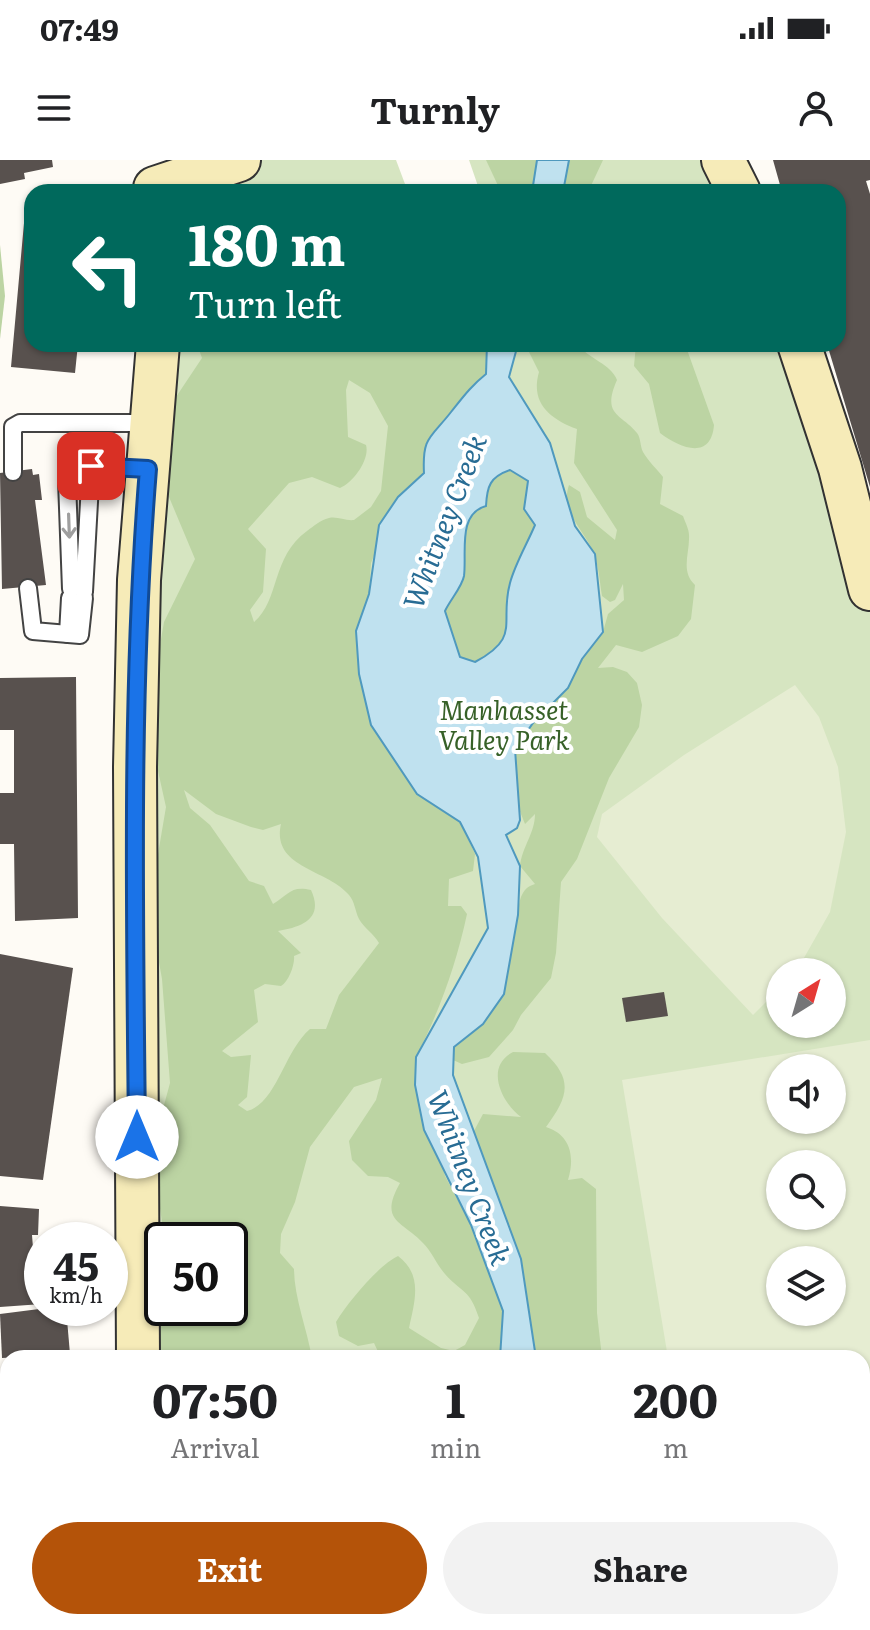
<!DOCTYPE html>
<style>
:root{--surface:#fff;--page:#f2f2f2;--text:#202124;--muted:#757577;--accent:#b45309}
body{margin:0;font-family:Literata,serif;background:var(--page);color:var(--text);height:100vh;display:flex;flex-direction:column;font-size:30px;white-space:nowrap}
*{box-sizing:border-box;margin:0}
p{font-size:26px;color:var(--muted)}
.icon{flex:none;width:44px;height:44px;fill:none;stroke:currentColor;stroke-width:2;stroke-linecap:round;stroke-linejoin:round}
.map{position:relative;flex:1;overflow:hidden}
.drawer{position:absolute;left:0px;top:1190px;width:870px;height:280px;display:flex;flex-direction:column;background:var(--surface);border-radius:24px 24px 0 0;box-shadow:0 2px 6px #0004}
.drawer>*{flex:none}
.hud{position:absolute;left:24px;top:24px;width:822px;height:168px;border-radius:24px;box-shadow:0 2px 6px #0004;background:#00695c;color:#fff;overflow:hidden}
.needle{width:52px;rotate:37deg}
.fabs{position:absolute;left:766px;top:798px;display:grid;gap:16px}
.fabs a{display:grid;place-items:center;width:80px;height:80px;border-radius:50%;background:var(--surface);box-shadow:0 2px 6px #0004;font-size:40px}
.speed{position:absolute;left:24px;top:1062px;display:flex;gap:16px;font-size:40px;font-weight:700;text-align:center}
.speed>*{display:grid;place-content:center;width:104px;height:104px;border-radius:50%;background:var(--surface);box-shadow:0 2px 6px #0004;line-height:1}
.speed small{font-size:20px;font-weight:400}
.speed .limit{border:4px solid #111;border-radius:12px;background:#fff;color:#111}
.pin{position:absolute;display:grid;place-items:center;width:68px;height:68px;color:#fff;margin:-34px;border-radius:16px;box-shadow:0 4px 12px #0006}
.me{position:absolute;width:88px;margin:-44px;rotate:0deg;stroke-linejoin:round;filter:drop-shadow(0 0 6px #0008)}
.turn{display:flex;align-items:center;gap:28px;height:168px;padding:0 32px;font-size:36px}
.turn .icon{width:104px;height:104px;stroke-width:2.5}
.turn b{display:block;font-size:56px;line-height:68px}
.eta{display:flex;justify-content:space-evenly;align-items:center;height:136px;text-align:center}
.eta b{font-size:48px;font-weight:700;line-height:56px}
.primary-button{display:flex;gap:16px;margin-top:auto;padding:16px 32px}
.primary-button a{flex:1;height:92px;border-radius:48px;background:var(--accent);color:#fff;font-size:32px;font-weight:700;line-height:92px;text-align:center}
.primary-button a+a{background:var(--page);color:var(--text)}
.status{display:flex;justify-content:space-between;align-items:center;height:56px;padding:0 40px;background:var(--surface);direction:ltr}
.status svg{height:22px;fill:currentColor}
header{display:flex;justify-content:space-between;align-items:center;height:104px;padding:0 32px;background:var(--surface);font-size:36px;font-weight:700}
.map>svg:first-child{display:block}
.green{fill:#d6e5c1;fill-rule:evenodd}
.forest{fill:#bcd4a3;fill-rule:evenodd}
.pitch{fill:#e6edd2;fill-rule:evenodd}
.water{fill:#bfe1ef;stroke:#4f99be;stroke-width:2;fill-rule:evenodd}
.building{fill:#58514e}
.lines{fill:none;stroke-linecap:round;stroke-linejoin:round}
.lane-casing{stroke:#434343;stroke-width:20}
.secondary-casing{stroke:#323232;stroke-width:46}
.primary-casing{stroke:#212121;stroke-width:48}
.lane{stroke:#fff;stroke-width:16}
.secondary{stroke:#f6ebb8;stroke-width:42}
.primary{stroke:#e8c67b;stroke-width:44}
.oneway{stroke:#9f9f9f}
.route-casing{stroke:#114b97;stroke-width:20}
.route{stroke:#1a73e8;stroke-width:14}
.labels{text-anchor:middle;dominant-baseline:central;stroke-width:8;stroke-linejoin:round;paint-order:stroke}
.park-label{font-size:26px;font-style:italic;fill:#376128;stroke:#fff}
.water-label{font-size:28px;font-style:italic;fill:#286c94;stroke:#fff}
</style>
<div class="status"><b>07:49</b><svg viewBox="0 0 49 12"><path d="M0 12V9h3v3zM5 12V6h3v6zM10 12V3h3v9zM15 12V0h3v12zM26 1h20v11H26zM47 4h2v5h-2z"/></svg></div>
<header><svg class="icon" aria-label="menu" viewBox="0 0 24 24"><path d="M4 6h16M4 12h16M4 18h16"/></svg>Turnly<svg class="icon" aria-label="person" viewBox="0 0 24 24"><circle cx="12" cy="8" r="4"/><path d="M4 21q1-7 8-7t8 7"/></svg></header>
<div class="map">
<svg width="870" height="1470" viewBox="0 0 870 1470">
<rect width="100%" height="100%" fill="#fefbf5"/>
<g class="green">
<path d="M239,0H396L408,32H155Z"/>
<path d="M469,0H724L739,32H480Z"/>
<path d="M157,184H799L870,429V1406L862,1407V1198H138ZM780,812H832V864H780ZM780,908H832V960H780ZM780,1004H832V1056H780ZM162,1080H230V1148H162ZM780,1100H832V1152H780Z"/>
<path d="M122,1462H797L798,1470H121Z"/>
</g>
<g class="forest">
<path d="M486,0H537L532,32H501Z"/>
<path d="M569,0H603L588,32H563Z"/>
<path d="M0,85L5,136L0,179Z"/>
<path d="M197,184H487L486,214C471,226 463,237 451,252C432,278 422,276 424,313L398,337L371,403L369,434L356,471L417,634L460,661L475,694L473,711L449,719L448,746H461L467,754C456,805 440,850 416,897L445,1016L471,1065L503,1151L500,1198H381L374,1183L358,1186L339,1176L336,1162C348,1142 379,1105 398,1096C423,1115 415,1140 409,1168L441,1188L454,1191L465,1185L479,1158C469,1128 464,1135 445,1114C437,1105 432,1092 423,1083C403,1061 378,1062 400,1023L388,1017L368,1016L352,1000L349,981L376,940L382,918L354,927L310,987L295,1042L281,1074L280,1093L294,1109C294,1137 307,1169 312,1198H153L162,1103V1148H230V1080H165L151,993L170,923L162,819L149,747L166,647L156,602L157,502L164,462L195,399L169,337L167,292L176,237L202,198ZM349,220L370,233L388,266L381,331L371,347L354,360C345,361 337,356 329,358C320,360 314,366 307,371C271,397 280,440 254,462L250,450L263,432L266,389L248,369L289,323L312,317L340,328C354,322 370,299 366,285L348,277L346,230ZM184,630L216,654L251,667L263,670L281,664C271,708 327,709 349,735C355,742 355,751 359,759C364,768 374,774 379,783L339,835L326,869H310C284,891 277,943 247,951L238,945L247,937L251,895L231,897L222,891L258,862L254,830L265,824L281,826C289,821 295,804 294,796L301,793L278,771C303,767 324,758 311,730C291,725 288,735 273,744L264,726L249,721L210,665L190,648Z"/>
<path d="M525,184H577C589,199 611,204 617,220C601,256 622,254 637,273C641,278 640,286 643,292C648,301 657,309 663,317L660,344L683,356C685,362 689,369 689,375C690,393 680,411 695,425L691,459L678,476L642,492L616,485L598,508L613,507L627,512L637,523L642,545L639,567L609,618L577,699L561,722L556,793L551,818L521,855L513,870L489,897L462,904L453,900L454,886L483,864L518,755C519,743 520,728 535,724L520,706C522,687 535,673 535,654L525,664L517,644L515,589L533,563L568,528L582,499L603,472L608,454L624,440L623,424L615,440L610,442L602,436C600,424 599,409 595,397C588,373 559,353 569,325L580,332L587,357L615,380L617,370L574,303L577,269C550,259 530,243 539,212Z"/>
<path d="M636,184H685L714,265C711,301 680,288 660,273L649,224L634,206Z"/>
<path d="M510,310L528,321L524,349L535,365C527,384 516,404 510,423C498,463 522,475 475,502L460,497L445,451L464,419L463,390L469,358L495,315Z"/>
<path d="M513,892L545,893C574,920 568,937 546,967C571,975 575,997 568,1020L582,1018L596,1029L597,1153L602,1198H536L521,1099L474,971L483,954L521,957C502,943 484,907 513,892Z"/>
<path d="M862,1307H870V1352L862,1358Z"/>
<path d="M167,1462H271L269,1470H167Z"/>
<path d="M579,1462H722L760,1470H565Z"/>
</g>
<g class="pitch">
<path d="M795,525L819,557L838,607L846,672L830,752L796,812H780V828L753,855L662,758L597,677L602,654L684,595Z"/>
<path d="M870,880V1298L862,1300V1198H668L622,920ZM780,908H832V960H780ZM780,1004H832V1056H780ZM780,1100H832V1152H780Z"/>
</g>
<g class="water">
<path d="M537,0H569L563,32H532Z"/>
<path d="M487,184H518L509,217L550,283L575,366L595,394L603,472L582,499L568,528L533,563L515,589L520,660L517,668L506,675L520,706L518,755L504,834L483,864L454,887L453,915L521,1099L536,1198H500L503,1151L471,1065L424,970L415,925L416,897L488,768L478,697L460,662L417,634L371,565L359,514L356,471L369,434L379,365L398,337L424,313C422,276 431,278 451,252C463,237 471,226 486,214ZM510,310L528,321L524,349L535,365C527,384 515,404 510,423C499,463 522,477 475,502L460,497L445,451C450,440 462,427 464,416C467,393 457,354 486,346C487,326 490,317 510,310Z"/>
</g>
<g class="building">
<path d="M0,0H52L53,7L24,13L25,19L0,24Z"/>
<path d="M773,0H870V20L866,21L870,34V327L827,184H838V32H782Z"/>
<path d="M25,52L32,53V184H78L75,213L11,207Z"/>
<path d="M32,309L33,315L39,314L42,340H35L46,425L2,429L0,313Z"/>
<path d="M76,517L78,758L15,761L14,684H0V633H14V570H0V518Z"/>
<path d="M0,794L73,808L43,1020L0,1016Z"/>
<path d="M664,832L668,856L626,862L622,838Z"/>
<path d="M0,1046L39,1049L38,1075H32L35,1113H42V1144L0,1147Z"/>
<path d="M47,1148H66L70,1194L2,1198L0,1154Z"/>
<path d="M0,1445L8,1446V1462H76L75,1470H0Z"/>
</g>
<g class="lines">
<defs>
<g id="lane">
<path d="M13,312V267L20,263H150"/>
<path d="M28,428L33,471L80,475L84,438"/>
<path d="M71,429L67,321L79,306L146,309"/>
<path d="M84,432L91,306"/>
<path d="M68,474L70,438"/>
<path d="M802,1462L804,1470"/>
<path d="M842,1462L844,1470"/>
</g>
<g id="secondary">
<path d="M723,0L739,32"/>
<path d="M155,28L239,0"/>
<path d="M799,184L840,308L870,429"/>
<path d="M138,1198L135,607L139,420L158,184"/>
<path d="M121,1470L122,1462"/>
</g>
<g id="primary">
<path d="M862,1407L870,1406"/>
<path d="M424,1470L446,1462"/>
</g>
</defs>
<use href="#lane" class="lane-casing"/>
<use href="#secondary" class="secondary-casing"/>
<use href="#primary" class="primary-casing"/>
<use href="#lane" class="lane"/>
<use href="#secondary" class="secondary"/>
<use href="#primary" class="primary"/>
</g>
<defs><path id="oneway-shaft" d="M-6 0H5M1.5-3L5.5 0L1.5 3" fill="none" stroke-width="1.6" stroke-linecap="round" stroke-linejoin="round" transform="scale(2)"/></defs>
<use class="oneway" href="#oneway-shaft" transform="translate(69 366) rotate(88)"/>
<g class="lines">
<defs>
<path id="route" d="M91,306L148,309C130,531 135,754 137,977"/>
</defs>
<use href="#route" class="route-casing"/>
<use href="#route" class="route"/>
</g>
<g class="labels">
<g class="park-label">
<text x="504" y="548">Manhasset<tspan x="504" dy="30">Valley Park</tspan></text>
</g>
<g class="water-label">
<text transform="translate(443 361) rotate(-69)">Whitney Creek</text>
<text transform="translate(471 1017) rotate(69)">Whitney Creek</text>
</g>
</g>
</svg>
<div class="fabs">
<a><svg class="needle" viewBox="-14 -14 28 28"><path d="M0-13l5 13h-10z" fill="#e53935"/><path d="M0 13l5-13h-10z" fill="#757577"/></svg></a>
<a><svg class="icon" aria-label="sound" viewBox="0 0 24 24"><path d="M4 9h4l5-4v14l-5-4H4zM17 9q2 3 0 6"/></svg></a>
<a><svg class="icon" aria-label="search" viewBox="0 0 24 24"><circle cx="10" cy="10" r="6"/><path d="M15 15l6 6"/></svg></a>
<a><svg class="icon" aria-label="layers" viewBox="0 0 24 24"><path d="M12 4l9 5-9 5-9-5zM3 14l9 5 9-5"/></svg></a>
</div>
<div class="speed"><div>45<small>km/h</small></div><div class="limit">50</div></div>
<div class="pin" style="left:91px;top:306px;background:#d93025"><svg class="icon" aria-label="arrive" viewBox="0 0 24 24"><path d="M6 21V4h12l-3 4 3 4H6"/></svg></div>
<svg class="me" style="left:137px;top:977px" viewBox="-20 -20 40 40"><circle r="19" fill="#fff"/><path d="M0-13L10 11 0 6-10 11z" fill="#1a73e8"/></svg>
<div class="hud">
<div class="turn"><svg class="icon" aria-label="left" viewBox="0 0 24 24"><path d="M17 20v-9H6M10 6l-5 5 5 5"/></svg><div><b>180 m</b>Turn left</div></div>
</div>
<section class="drawer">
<div class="eta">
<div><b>07:50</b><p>Arrival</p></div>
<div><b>1</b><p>min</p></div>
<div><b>200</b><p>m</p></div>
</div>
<div class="primary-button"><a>Exit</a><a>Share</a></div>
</section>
</div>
